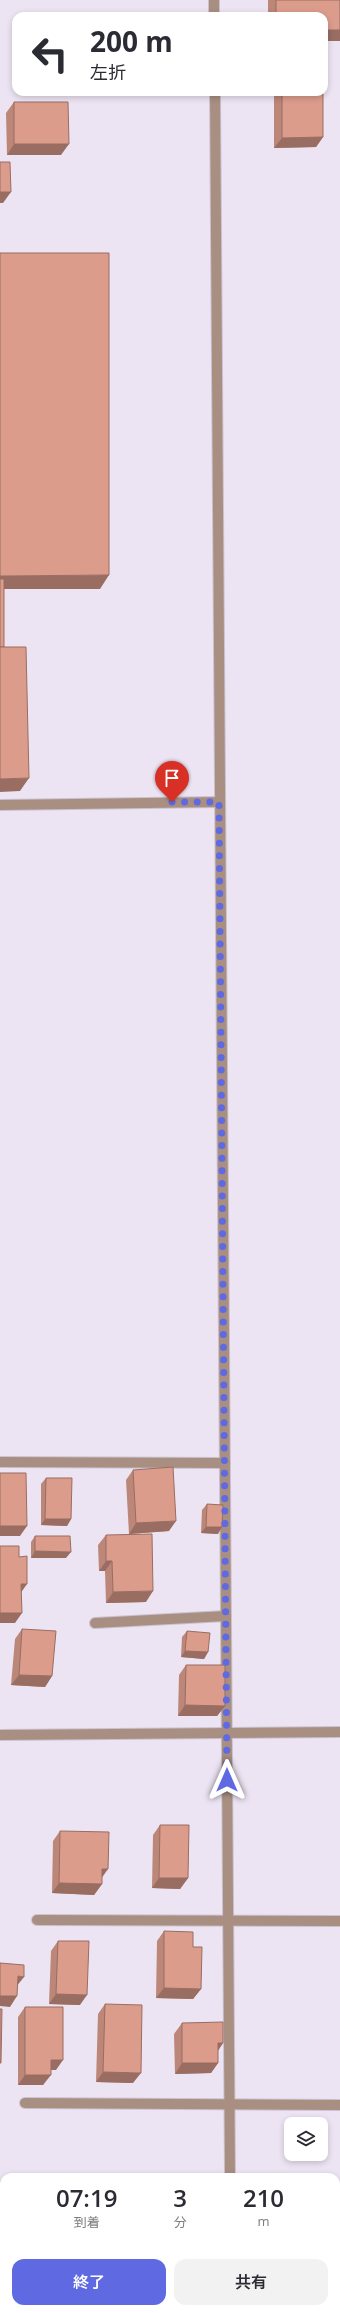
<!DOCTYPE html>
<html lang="ja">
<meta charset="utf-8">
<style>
:root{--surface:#fff;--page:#f2f2f3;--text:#2b2b33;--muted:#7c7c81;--accent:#5f69e1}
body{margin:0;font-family:"Open Sans","Noto Sans JP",sans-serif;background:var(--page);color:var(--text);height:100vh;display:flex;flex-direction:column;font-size:15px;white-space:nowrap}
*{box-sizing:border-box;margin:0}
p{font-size:13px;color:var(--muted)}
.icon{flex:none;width:22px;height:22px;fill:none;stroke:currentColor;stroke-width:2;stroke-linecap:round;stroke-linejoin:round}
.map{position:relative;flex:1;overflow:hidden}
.drawer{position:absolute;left:0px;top:2173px;width:340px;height:140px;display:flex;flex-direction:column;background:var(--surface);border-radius:12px 12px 0 0;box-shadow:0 2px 6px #0003}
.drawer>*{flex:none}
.banner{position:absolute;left:12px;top:12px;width:316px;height:84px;border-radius:12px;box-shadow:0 2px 6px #0003;background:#fff;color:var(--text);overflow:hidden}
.tools{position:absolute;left:284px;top:2117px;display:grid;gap:8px}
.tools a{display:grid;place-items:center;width:44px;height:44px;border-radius:8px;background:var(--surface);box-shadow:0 2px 6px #0003;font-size:20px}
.pin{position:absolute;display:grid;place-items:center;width:34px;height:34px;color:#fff;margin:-41px -17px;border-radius:50% 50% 50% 0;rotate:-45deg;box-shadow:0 0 4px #0007}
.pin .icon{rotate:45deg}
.me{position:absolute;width:44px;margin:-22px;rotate:0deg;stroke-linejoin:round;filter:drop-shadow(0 0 3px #0008)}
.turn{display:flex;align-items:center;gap:14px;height:84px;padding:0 12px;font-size:18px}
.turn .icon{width:52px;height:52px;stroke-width:2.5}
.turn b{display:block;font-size:28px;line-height:34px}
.eta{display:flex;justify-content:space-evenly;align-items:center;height:68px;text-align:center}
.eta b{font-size:24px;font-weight:600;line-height:28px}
.button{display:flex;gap:8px;margin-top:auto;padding:8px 12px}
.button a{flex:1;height:46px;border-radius:12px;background:var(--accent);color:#fff;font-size:16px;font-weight:600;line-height:46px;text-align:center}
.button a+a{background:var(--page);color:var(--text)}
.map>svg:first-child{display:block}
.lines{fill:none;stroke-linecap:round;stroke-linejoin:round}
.street-casing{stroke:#cac2cf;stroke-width:12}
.street{stroke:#a88f82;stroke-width:10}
.wall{fill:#bc8678}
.shaded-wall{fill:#996d62}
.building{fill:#db9c8c;stroke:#996d62}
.route{stroke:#5f69e1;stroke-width:7;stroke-dasharray:0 12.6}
</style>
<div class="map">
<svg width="340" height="2313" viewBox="0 0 340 2313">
<rect width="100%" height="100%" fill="#ede4f3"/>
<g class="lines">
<defs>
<g id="street">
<path d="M214,0V16"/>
<path d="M215,92L230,2177"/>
<path d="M0,805L219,802"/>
<path d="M0,1462L225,1463"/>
<path d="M95,1623L226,1616"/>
<path d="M0,1735L340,1732"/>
<path d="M37,1920L340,1921"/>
<path d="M25,2103L340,2105"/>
<path d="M231,2309V2313"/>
</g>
</defs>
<use href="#street" class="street-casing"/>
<use href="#street" class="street"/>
</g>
<g class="wall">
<path d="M268,0H340V41H324V16H268Z"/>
<path d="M274,92H316L323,137L316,147L274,148Z"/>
<path d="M14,102L61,155H7L6,113Z"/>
<path d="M133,1470L169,1531L129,1534L126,1480Z"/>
<path d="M46,1478L71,1519L67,1526L41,1525V1484Z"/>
<path d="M207,1504L218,1534L201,1533L202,1510Z"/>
<path d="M106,1535L146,1602L106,1603L105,1571H99L98,1545Z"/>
<path d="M35,1536L66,1558H31V1542Z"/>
<path d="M22,1629L52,1676L45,1687L11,1685L15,1639Z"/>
<path d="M187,1631L208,1652L204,1659L181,1657L182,1637Z"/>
<path d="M186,1665L225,1706L217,1716H178L179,1675Z"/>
<path d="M160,1825L188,1878L180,1889L152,1888L153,1835Z"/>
<path d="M60,1831L102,1878V1884L94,1895L52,1893L53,1841Z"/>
<path d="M164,1931L193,1947L201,1989L193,1999L156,1998L157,1941Z"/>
<path d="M58,1941L80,2005L49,2004L51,1951Z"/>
<path d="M105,2004L133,2083L96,2082L98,2014Z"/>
<path d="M25,2007L56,2070H51L43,2085H18V2017Z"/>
<path d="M182,2023L223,2043L218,2051V2063L211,2073L175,2074L174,2034Z"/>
</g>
<g class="shaded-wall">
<rect x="324" y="30" width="16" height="11"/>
<path d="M323,137L316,147L274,148L282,138Z"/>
<path d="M14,144H69L61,155H7Z"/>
<path d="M0,192H11L3,203H0Z"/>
<path d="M109,575L100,589H0V576Z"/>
<path d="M29,778L20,791L0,792V779Z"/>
<path d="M45,1519H71L67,1526L41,1525Z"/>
<path d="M176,1521L169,1531L129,1534L136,1523Z"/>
<path d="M0,1526H27L20,1536H0Z"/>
<path d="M206,1527H222L218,1534L201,1533Z"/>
<path d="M35,1551L71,1552L66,1558H31Z"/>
<path d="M106,1561H112L105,1571H99Z"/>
<path d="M21,1584H27L20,1594Z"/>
<path d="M153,1591L146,1602L106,1603L113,1592Z"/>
<path d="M0,1613H22L15,1623H0Z"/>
<path d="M185,1651L208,1652L204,1659L181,1657Z"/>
<path d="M19,1675L52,1676L45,1687L11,1685Z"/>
<path d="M185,1705L225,1706L217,1716H178Z"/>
<path d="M102,1869H108L101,1879Z"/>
<path d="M159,1878H188L180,1889L152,1888Z"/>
<path d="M59,1883L102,1884L94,1895L52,1893Z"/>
<path d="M18,1976L24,1977L16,1987Z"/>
<path d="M164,1988L201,1989L193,1999L156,1998Z"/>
<path d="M56,1994L87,1995L80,2005L49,2004Z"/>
<path d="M0,1996H17L10,2007L0,2006Z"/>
<path d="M218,2043H223L216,2053Z"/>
<path d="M51,2060H63L56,2070H43Z"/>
<path d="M182,2063H218L211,2073L175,2074Z"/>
<path d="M103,2072L141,2073L133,2083L96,2082Z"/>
<path d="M25,2075H51L43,2085H18Z"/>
</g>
<g class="building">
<path d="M276,0H340V30H324V16H276Z"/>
<path d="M282,92H316V94H323V137L282,138Z"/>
<path d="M14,102H68L69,144H14Z"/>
<path d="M0,162H10L11,192H0Z"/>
<path d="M0,253H109V575L0,576Z"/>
<rect x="0" y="579" width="4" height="68"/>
<path d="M0,647H26L29,778L0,779Z"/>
<path d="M173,1467L176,1521L136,1523L133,1470Z"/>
<path d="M0,1473H26L27,1526H0Z"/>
<path d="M46,1478H72L71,1519H45Z"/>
<path d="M207,1504L223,1505L222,1527H206Z"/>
<path d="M152,1534L153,1591L113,1592L112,1561H106V1535Z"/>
<path d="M35,1536H70L71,1552L35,1551Z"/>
<path d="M0,1546H19V1557L27,1556V1584H21L22,1613H0Z"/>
<path d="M22,1629L56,1631L52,1676L19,1675Z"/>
<path d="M187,1631L210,1633L208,1652L185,1651Z"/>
<path d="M186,1665H225V1706L185,1705Z"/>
<path d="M160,1825H189L188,1878H159Z"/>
<path d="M60,1831L109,1832L108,1869H102V1884L59,1883Z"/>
<path d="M164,1931L193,1932V1947H202L201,1989L164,1988Z"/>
<path d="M58,1941H89L87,1995L56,1994Z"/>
<path d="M0,1963L24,1965V1977L18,1976L17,1996H0Z"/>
<path d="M105,2004L142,2005L141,2073L103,2072Z"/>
<path d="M25,2007H63V2060H51V2075H25Z"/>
<path d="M0,2009H2L1,2063H0Z"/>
<path d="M223,2022V2043H218V2063H182V2023Z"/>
</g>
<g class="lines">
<path class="route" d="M172,802H219L227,1780"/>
</g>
</svg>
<div class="tools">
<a><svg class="icon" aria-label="layers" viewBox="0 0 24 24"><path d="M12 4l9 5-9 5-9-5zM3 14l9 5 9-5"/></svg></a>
</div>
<div class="pin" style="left:172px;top:802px;background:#d93025"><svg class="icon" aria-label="arrive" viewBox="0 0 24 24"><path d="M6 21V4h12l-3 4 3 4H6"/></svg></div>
<svg class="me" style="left:227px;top:1780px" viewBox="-20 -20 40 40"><path d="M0-17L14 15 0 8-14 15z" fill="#5f69e1" stroke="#fff" stroke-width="4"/></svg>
<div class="banner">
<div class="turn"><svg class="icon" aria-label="left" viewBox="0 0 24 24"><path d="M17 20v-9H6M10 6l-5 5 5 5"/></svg><div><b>200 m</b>左折</div></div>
</div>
<section class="drawer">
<div class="eta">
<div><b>07:19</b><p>到着</p></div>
<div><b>3</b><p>分</p></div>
<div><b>210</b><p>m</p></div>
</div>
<div class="button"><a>終了</a><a>共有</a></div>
</section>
</div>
